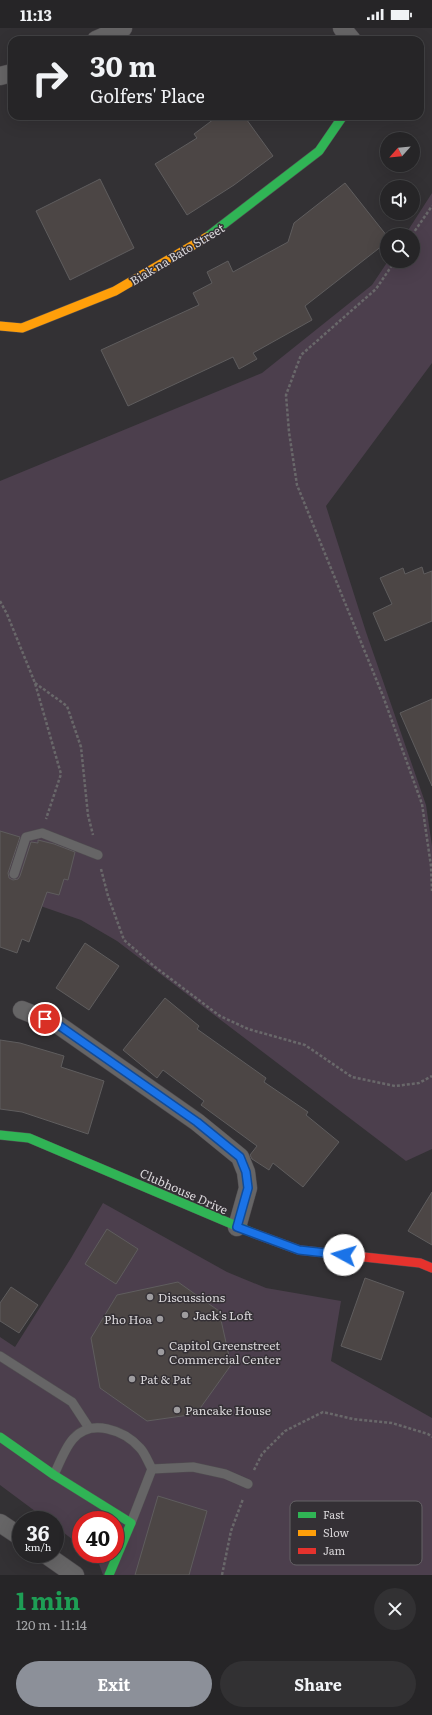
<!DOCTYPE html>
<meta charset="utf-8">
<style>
:root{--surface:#262527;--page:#323133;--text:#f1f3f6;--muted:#a4a5a7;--line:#424244;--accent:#8c9099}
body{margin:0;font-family:Literata,serif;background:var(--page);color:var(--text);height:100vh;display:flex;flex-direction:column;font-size:15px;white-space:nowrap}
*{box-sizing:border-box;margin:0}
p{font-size:13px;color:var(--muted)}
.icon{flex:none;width:22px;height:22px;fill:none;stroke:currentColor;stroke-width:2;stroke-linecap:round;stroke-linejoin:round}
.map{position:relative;height:1547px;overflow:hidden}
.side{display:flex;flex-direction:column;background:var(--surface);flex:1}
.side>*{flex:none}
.guide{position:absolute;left:8px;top:8px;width:416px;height:84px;border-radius:12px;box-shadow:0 4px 16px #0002,0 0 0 1px var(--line);background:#262527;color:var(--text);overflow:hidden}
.needle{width:26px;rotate:243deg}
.controls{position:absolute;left:380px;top:104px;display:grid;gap:8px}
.controls a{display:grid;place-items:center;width:40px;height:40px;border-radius:50%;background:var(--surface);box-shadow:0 4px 16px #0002,0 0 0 1px var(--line);font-size:20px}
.speed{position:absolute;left:12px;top:1483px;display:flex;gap:8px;font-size:20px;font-weight:700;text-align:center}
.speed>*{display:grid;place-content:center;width:52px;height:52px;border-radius:50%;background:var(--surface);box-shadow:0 4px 16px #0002,0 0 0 1px var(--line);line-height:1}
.speed small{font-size:10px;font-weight:400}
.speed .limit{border:6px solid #d22;background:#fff;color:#111}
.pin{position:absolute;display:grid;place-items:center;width:34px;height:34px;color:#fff;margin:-17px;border:2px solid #fff;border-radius:50%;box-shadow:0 1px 4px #0007}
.me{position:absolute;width:44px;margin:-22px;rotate:276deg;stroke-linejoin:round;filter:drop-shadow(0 0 3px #0008)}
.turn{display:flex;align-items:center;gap:14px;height:84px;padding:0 16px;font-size:18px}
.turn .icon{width:52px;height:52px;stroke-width:2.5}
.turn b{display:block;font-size:28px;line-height:34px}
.round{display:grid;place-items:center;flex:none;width:42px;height:42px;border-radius:21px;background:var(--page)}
.headline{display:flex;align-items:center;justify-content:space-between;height:68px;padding:0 16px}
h1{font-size:24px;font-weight:700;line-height:30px;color:#1e9e55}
.action{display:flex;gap:8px;margin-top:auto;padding:8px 16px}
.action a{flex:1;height:46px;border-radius:24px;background:var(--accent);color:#fff;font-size:16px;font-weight:700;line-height:46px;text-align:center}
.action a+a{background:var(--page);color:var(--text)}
.status{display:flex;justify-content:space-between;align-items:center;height:28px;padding:0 20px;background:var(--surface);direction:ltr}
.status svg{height:11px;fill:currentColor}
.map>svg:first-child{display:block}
.green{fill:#4c3f4d}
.building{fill:#4c4645;stroke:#5f5d5e}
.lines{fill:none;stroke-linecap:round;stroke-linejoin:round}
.lane-casing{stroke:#514e51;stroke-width:10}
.street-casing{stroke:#514e51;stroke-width:19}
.fast-casing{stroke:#514e51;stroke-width:10}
.slow-casing{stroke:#514e51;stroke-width:10}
.jam-casing{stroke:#514e51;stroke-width:10}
.path{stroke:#69686a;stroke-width:2.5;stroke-dasharray:3 2;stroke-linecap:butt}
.lane{stroke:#666566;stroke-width:9}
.street{stroke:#666566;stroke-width:18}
.fast{stroke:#30b455;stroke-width:9}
.slow{stroke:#ff9f0a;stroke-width:9}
.jam{stroke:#e5322d;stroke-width:9}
.route-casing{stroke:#114b97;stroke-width:10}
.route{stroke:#1a73e8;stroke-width:7}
.poi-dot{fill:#9e9c9f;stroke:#343035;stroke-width:1.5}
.labels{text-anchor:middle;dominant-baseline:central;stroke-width:3;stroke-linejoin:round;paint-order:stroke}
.street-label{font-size:12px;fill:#d8d5d8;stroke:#343035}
.poi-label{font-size:12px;fill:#d8d5d8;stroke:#343035;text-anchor:start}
.key{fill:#343035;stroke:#656266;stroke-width:1}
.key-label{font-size:11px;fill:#d8d5d8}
</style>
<div class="status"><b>11:13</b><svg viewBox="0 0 49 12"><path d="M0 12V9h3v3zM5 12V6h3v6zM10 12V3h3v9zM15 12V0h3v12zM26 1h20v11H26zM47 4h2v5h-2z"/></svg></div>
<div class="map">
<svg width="432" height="1547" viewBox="0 0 432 1547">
<rect width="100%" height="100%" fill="#333134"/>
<g class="green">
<path d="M432,165V335L326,478L366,604L426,777L432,818V1121L406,1133L117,913L81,892L0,864V453L262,345L372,257L388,233H413V207H405Z"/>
<path d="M103,1175L227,1244L266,1260L341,1273L331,1333L432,1390V1547H103L97,1530L92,1526H115V1492H81V1518L55,1498V1492H47L0,1457V1309L15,1319L71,1230Z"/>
</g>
<g class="building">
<path d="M218,88H244L273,128L234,157L187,187L155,136L197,110L194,106Z"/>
<path d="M100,151L134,220L70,252L36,183Z"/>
<path d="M345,155L387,208V214L305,278L312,292L253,325L257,331L239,341L233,329L128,378L101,322L199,277L193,265L212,255L207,244L228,233L233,244L288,214L294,195Z"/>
<path d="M422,539L424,546L432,543V593L385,613L373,585L392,576L380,550L403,540L405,546Z"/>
<path d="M432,671V758L400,685Z"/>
<path d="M0,803L20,809L8,845L9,850L13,852L18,851L20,848L31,814L38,815V812L54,816L75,824L68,852L64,851L59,867L47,864L29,914L22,911L17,925L0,919Z"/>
<path d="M85,915L119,938L89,982L56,960Z"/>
<path d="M165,970L199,998L197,1001L266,1050L264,1054L308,1084L306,1087L339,1114L303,1159L273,1135L269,1142L252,1131L250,1127L257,1118L201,1077L204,1073L163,1042L157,1050L123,1022Z"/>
<path d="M0,1012L20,1015L64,1028L61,1039L104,1053L88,1106L22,1084L0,1081Z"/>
<path d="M432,1164V1217L408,1203Z"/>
<path d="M107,1201L138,1221L116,1256L85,1236Z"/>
<path d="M365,1250L404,1264L381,1332L341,1318Z"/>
<path d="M178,1254L219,1283L231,1337L196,1386L147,1393L100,1360L91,1310L117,1267Z"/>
<path d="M11,1259L38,1277L19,1305L0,1293V1275Z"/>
<path d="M158,1468L207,1483L189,1547H135Z"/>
</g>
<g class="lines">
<defs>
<g id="lane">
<path d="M14,846L26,809L42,805L98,827"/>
<path d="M0,1328L72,1374L89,1400"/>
<path d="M152,1441L193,1439L225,1446L248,1456"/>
<path d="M54,1447C59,1436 65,1420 73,1411C91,1390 124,1402 140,1420C145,1425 148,1434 152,1441L131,1495"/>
</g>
<g id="street">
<path d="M342,0L352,12"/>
<path d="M96,12L123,0"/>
<path d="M0,48L12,45"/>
<path d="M22,982L57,996L197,1094L240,1129L246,1144L248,1160L237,1199"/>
<path d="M0,1495L21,1509"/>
<path d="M45,1526L75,1547"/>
</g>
<g id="fast">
<path d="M207,209L319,123L343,88"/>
<path d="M0,1107L29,1110L253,1205"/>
<path d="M0,1409L54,1447L131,1495L109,1547"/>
</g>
<path id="slow" d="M0,298L22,300L115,263L207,209"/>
<path id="jam" d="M253,1205L299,1222L420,1235L432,1240"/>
</defs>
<use href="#lane" class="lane-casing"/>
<use href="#street" class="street-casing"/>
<use href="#fast" class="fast-casing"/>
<use href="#slow" class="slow-casing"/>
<use href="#jam" class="jam-casing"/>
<g class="path">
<path d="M412,207L432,178"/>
<path d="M395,233L376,261L301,327L286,367L289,404L297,457L383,668L422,776L431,838L432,863"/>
<path d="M0,573L7,586L35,655L61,746L46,791"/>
<path d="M35,655L67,678L81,719L88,787L93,807"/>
<path d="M101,841L108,868L124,912L155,939L220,988L248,1001L305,1017L352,1049L395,1058L419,1055L432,1048"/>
<path d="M254,1442L262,1426L285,1403L323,1384L353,1391L392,1395L428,1406L432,1409"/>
<path d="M222,1547L231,1503L243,1471"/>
</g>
<use href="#lane" class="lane"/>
<use href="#street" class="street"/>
<use href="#fast" class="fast"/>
<use href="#slow" class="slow"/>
<use href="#jam" class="jam"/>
</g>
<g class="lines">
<defs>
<path id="route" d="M45,991L57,996L197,1094L240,1129L246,1144L248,1160L237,1199L299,1222L344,1227"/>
</defs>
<use href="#route" class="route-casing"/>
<use href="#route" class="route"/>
</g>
<g class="poi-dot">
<circle cx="150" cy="1269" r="4"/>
<circle cx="185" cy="1287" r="4"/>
<circle cx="160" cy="1291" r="4"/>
<circle cx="161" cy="1324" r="4"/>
<circle cx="132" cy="1351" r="4"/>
<circle cx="177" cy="1382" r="4"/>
</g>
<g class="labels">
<g class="street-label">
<text transform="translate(177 226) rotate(-31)">Biak na Bato Street</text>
<text transform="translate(184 1163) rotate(24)">Clubhouse Drive</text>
</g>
<g class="poi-label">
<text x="158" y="1269">Discussions</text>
<text x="193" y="1287">Jack's Loft</text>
<text x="152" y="1291" text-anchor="end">Pho Hoa</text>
<text x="169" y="1317">Capitol Greenstreet<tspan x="169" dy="14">Commercial Center</tspan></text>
<text x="140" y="1351">Pat &amp; Pat</text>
<text x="185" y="1382">Pancake House</text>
</g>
</g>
<rect x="290" y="1473" width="132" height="64" rx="6" class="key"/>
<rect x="298" y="1484" width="18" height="6" fill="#30b455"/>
<rect x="298" y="1502" width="18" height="6" fill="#ff9f0a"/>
<rect x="298" y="1520" width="18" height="6" fill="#e5322d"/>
<g class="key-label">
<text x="323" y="1491">Fast</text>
<text x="323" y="1509">Slow</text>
<text x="323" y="1527">Jam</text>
</g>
</svg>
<div class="controls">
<a><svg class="needle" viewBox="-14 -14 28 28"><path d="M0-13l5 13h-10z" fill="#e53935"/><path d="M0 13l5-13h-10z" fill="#a4a5a7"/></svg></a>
<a><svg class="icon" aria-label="sound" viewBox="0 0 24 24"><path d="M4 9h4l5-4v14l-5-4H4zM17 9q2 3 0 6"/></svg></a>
<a><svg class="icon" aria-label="search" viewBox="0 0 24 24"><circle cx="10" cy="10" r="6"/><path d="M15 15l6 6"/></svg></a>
</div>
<div class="speed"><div>36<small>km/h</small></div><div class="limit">40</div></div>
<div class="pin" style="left:45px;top:991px;background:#d93025"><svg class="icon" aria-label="arrive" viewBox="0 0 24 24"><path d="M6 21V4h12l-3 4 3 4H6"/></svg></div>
<svg class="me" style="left:344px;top:1227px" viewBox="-20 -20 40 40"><circle r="19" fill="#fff"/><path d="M0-13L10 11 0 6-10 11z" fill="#1a73e8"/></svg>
<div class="guide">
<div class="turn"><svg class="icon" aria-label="right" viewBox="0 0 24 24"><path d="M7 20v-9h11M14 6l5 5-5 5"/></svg><div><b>30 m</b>Golfers' Place</div></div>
</div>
</div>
<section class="side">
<div class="headline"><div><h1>1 min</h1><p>120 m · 11:14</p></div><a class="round"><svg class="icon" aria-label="close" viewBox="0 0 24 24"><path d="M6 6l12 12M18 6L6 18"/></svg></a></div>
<div class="action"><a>Exit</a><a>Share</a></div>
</section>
